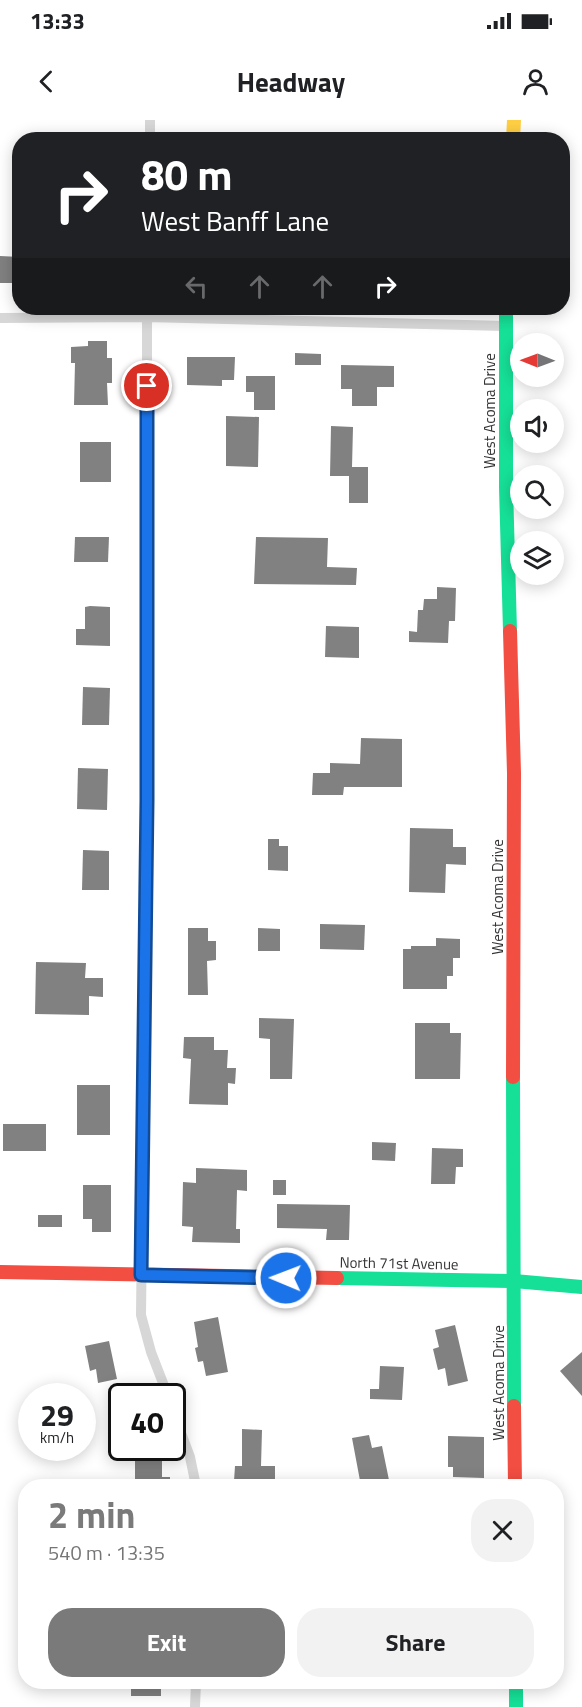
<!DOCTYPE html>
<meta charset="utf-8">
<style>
:root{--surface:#fff;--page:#f2f2f2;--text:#202124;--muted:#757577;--accent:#7a7a7a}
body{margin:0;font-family:"Titillium Web",sans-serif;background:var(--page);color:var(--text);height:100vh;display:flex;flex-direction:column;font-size:22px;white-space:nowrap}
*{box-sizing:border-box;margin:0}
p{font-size:20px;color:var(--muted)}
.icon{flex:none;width:33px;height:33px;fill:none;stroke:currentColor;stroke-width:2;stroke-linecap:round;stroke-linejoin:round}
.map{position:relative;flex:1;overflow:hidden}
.sheet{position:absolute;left:18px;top:1359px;width:546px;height:210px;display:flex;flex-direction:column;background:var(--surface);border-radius:24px;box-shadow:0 3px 15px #0003}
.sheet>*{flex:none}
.banner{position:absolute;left:12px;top:12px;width:558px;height:183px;border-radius:24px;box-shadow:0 3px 15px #0003;background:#202124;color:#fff;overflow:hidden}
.needle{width:39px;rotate:271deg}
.controls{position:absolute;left:510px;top:213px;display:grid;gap:12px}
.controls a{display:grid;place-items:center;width:54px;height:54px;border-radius:50%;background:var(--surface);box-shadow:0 3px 15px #0003;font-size:30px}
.speed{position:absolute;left:18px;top:1263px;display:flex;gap:12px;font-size:30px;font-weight:700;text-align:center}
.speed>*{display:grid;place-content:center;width:78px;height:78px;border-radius:50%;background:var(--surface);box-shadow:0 3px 15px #0003;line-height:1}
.speed small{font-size:15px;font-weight:400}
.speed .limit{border:3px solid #111;border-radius:9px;background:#fff;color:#111}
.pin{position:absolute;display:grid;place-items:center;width:51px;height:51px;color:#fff;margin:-26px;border:3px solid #fff;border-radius:50%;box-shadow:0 2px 6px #0007}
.me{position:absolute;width:66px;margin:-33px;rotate:271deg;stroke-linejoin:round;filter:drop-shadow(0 0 4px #0008)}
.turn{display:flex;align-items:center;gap:21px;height:126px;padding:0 30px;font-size:27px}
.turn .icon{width:78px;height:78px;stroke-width:2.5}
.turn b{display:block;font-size:42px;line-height:51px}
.lanes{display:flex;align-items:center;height:57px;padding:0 30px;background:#0003;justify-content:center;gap:30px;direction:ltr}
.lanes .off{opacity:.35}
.round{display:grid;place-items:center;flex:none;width:63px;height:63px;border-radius:24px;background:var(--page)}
.overview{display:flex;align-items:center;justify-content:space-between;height:102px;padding:0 30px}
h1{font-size:36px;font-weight:700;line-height:45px;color:var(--accent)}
.cta{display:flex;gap:12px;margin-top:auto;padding:12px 30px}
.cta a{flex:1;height:69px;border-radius:24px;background:var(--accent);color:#fff;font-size:24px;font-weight:700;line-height:69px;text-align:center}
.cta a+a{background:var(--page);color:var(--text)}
.status{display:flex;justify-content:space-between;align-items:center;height:42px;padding:0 30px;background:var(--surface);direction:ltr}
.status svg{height:16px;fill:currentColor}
header{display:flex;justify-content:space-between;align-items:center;height:78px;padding:0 30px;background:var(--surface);font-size:27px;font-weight:700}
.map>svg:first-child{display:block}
.building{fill:#818181}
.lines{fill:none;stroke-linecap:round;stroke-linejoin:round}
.street{stroke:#d7d7d7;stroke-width:10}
.fast{stroke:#16e098;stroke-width:14}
.slow{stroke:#ffcf43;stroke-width:14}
.jam{stroke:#f24e42;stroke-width:14}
.route-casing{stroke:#114b97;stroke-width:15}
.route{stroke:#1a73e8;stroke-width:10}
.labels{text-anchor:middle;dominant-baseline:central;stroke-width:6;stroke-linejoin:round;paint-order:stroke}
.street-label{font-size:15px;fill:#333;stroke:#fff}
</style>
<div class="status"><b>13:33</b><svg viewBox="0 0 49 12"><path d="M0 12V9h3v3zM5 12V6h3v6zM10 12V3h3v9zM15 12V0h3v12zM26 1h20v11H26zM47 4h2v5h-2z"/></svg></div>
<header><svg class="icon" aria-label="back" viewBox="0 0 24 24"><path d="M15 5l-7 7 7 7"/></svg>Headway<svg class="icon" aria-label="person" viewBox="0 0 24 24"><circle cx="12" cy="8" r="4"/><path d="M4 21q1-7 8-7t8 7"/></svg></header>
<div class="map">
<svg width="582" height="1587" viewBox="0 0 582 1587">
<rect width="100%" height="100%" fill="#fff"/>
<g class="building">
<path d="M0,136L20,137V163H0Z"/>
<path d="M88,221H107V238H112V263H107L108,285H74L75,243H71V227L88,226Z"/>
<path d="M295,233L321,234V245H295Z"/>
<path d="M187,237H235L234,260H222V266L187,265Z"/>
<path d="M341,245L394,246V267H377V286H352V269H341Z"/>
<path d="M246,256H275V290H254V272H246Z"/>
<path d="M226,296L259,297L258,347L226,346Z"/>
<path d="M331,306L353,307L352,347H368V383H349V356H330Z"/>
<rect x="80" y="322" width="31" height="40"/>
<path d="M75,417H109L108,442H74Z"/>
<path d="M256,417L328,418L327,447L357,448L356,465L254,464Z"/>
<path d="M437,467L456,468L455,501H449L448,523L409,522V511L417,512L418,490H423L424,479H437Z"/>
<path d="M90,486L110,487V526L76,525V509H85V487Z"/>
<path d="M326,506L359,507V538L325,537Z"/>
<path d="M83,567L110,568L109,605H82Z"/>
<path d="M361,618L402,619V667H344L343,675H312L313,653H330V643L360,644Z"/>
<path d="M78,648L108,649L107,690L77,689Z"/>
<path d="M410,708L453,709V727H466V745L446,744L445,773L409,772Z"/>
<path d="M268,719H279V726H288V751L268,750Z"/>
<path d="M83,730L109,731V770H82Z"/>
<path d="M320,804L365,805L364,830L320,829Z"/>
<path d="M188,808H208V821H216V840L207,841L208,875H188Z"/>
<path d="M258,808L280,809V831H258Z"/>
<path d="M436,818L460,819V838H453V856H447V869H403V829H411V826H436Z"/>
<path d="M36,842L86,843L85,858H103V877L89,876V895L35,894Z"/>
<path d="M259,898L294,899L292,959H270V919L259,918Z"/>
<path d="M415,903H450V913H461L460,959H415Z"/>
<path d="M184,917H214V930H228L227,948H236L235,964L228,963V985L189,984L191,939L183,938Z"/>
<rect x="77" y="965" width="33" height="50"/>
<rect x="3" y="1004" width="43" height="27"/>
<path d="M372,1022L396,1023L395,1041L372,1040Z"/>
<path d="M432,1028L463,1029V1047H456L455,1064H431Z"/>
<path d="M196,1048L247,1050V1071L237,1070L236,1109H240V1123L192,1122L193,1107L182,1106L183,1062L196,1063Z"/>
<rect x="273" y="1060" width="13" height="15"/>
<path d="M83,1065H111V1112H92V1099H83Z"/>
<path d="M277,1084L350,1085L349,1120H326L327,1109L277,1108Z"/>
<rect x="38" y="1095" width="24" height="12"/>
<path d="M218,1197L228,1252L206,1256L203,1241L198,1242L195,1228L198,1227L194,1202Z"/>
<path d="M455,1205L468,1261L448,1266L445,1248L438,1250L433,1229L439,1227L435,1210Z"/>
<path d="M109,1221L117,1259L98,1263L96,1249L90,1251L85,1226Z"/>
<path d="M582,1232V1276L560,1251Z"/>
<path d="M380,1246L404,1247L402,1280L370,1279V1269H379Z"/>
<path d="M242,1309L262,1310L261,1346H275V1361H234L235,1346H242Z"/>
<path d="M369,1315L372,1328L382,1326L390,1365L361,1366L352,1318Z"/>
<path d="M448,1316L484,1317V1358L453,1357V1347H448Z"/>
<path d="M135,1328H162V1357H170V1366H135Z"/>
<rect x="131" y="1562" width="30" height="14"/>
</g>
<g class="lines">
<g class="street">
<path d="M150,20V0"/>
<path d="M147,188V680L141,1195L151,1232L168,1276"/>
<path d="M0,198L147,197L505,206"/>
<path d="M172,1289L190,1337L196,1366"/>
<path d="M195,1587L196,1562"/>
</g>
<g class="fast">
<path d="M506,188V367L510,511"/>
<path d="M513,957L514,1286"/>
<path d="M337,1158L514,1161L582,1167"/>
<path d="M516,1562V1587"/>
</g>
<path class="slow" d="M513,20L514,0"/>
<g class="jam">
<path d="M510,511L514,653L513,957"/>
<path d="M0,1152L337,1158"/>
<path d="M514,1286L515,1366"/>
</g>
</g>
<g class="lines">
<defs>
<path id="route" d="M147,266V680L141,1155L286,1158"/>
</defs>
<use href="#route" class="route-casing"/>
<use href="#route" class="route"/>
</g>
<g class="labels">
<g class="street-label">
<text transform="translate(489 291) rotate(-90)">West Acoma Drive</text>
<text transform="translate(497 777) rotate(-90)">West Acoma Drive</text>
<text transform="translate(399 1143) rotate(1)">North 71st Avenue</text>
<text transform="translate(498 1263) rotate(-90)">West Acoma Drive</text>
</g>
</g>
</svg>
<div class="controls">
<a><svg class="needle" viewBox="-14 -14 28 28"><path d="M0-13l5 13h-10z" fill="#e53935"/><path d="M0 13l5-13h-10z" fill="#757577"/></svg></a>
<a><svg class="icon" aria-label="sound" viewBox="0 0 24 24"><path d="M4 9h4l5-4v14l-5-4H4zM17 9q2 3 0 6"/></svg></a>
<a><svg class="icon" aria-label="search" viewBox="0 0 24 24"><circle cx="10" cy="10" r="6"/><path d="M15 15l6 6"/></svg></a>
<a><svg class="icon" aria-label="layers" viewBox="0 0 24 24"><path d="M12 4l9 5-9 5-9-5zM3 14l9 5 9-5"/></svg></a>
</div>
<div class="speed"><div>29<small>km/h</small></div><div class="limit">40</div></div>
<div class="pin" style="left:147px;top:266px;background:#d93025"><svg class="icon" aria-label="arrive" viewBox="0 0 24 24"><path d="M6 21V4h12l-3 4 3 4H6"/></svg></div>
<svg class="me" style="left:286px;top:1158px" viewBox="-20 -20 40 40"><circle r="17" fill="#1a73e8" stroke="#fff" stroke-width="3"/><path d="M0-11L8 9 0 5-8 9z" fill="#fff"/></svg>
<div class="banner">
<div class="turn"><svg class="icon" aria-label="right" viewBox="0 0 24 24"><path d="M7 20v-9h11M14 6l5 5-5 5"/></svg><div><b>80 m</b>West Banff Lane</div></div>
<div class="lanes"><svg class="icon off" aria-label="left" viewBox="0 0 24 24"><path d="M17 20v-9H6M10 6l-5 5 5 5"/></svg><svg class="icon off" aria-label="ahead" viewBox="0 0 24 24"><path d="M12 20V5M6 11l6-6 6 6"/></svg><svg class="icon off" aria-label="ahead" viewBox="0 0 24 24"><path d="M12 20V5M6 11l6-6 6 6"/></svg><svg class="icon" aria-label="right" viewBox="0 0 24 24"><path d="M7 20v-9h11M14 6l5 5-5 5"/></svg></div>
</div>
<section class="sheet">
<div class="overview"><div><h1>2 min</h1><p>540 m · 13:35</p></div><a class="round"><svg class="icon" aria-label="close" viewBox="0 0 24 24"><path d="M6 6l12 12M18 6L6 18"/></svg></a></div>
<div class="cta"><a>Exit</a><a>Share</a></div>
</section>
</div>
